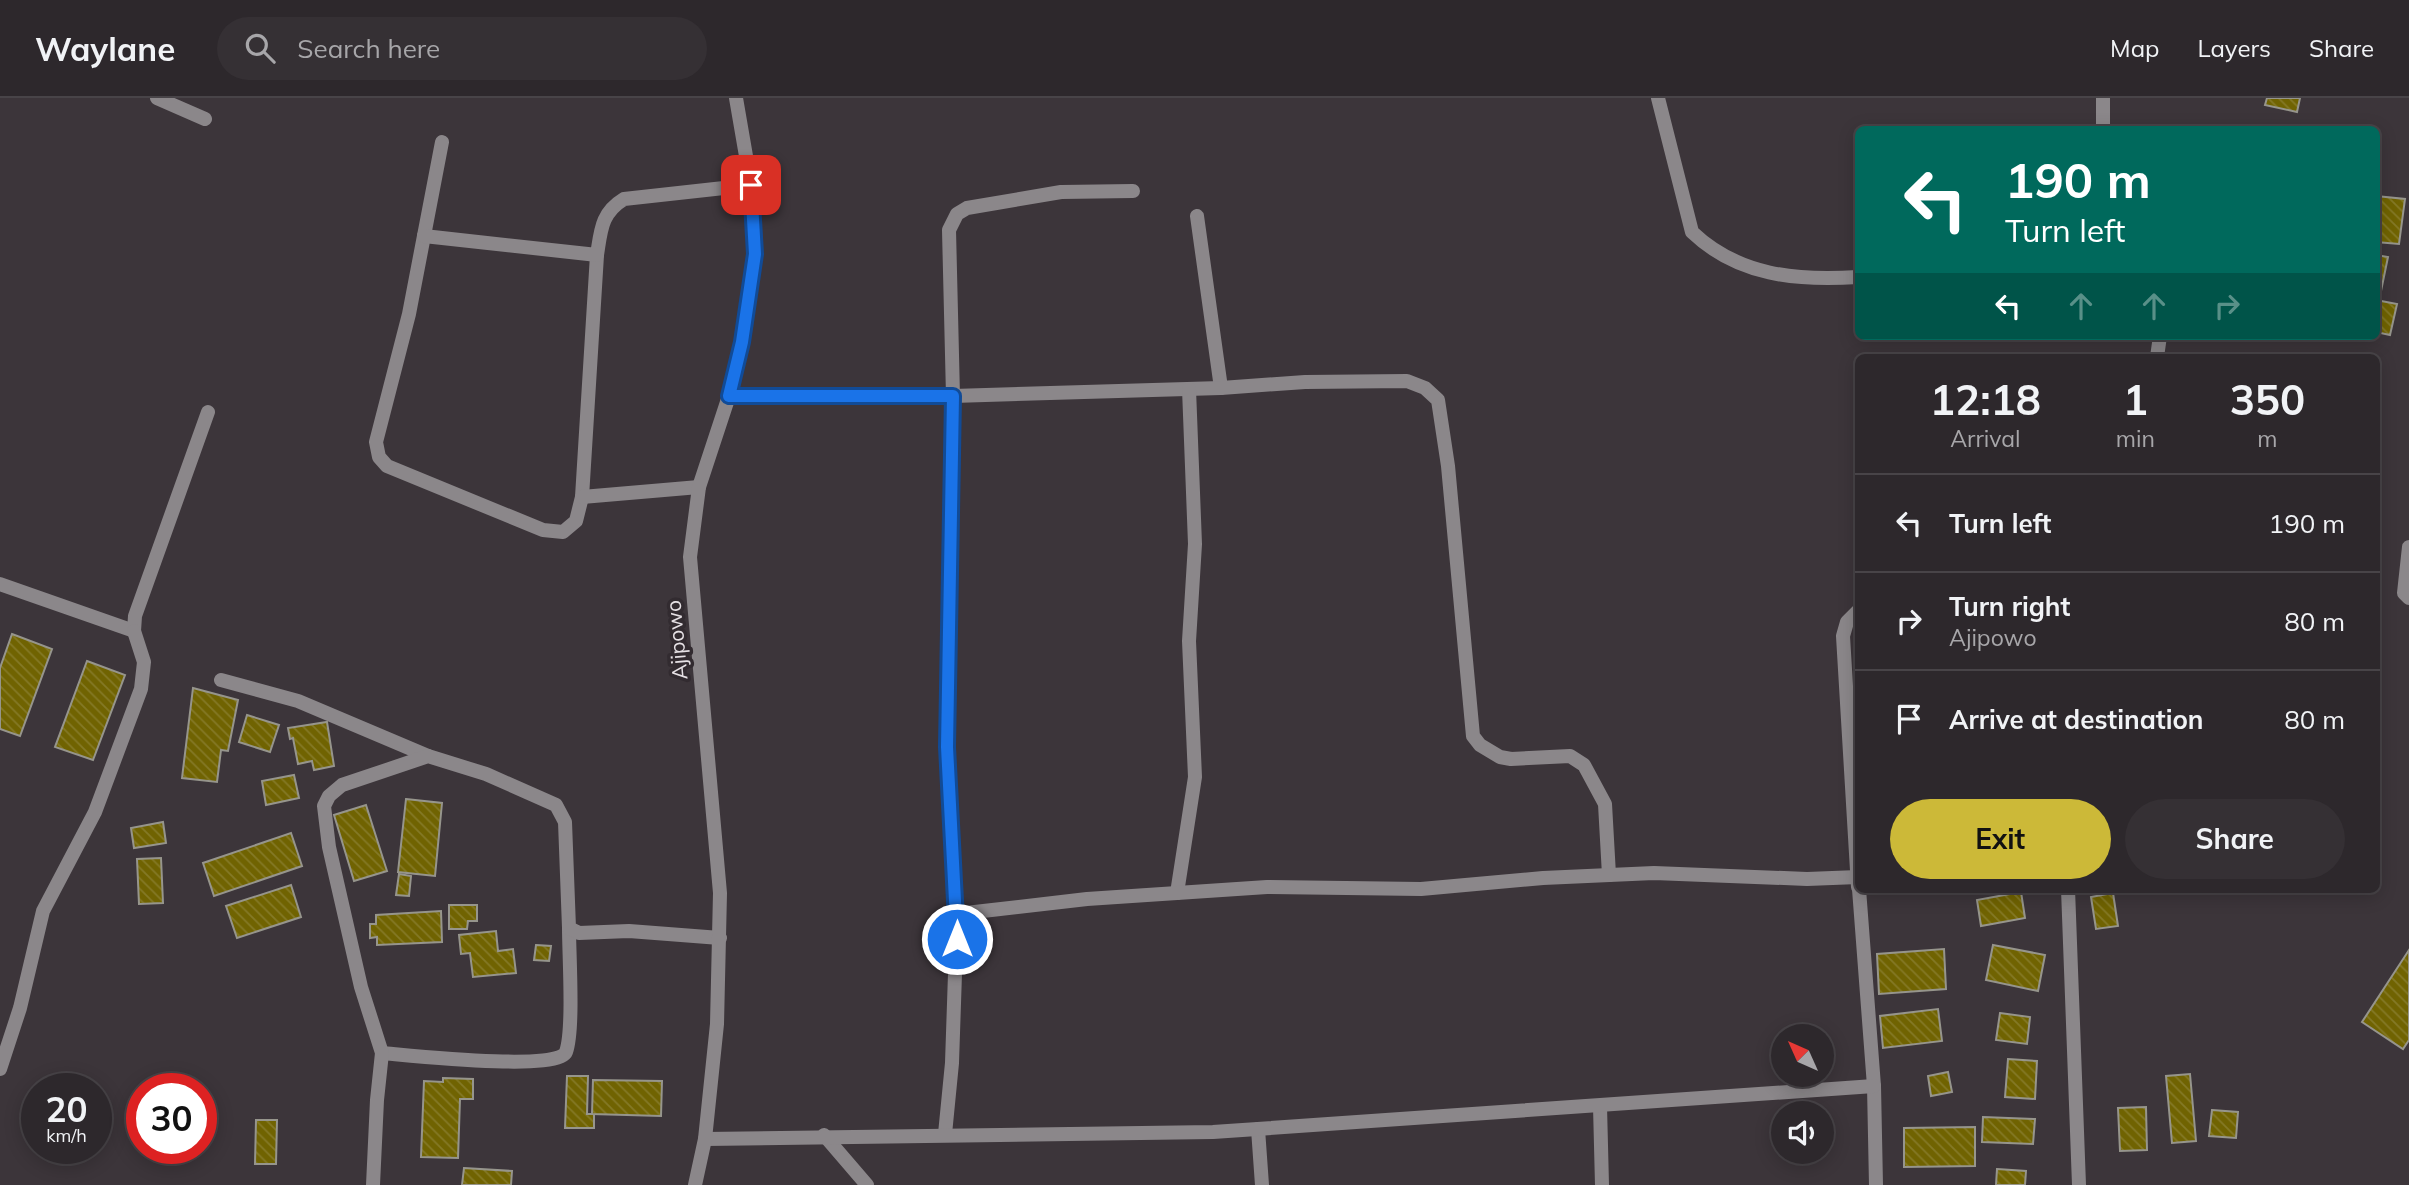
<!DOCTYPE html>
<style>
:root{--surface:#2d282c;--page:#353034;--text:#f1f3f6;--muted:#a7a6a9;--line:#484448;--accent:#ccb938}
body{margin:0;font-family:Mulish,sans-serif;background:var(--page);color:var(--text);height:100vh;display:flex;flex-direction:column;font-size:26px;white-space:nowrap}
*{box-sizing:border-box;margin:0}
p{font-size:23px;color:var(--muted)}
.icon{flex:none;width:38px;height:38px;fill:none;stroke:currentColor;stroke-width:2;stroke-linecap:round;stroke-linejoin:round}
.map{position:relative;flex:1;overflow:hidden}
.drawer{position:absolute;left:1855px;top:256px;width:525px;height:539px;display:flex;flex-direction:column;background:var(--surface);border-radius:10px;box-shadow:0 4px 18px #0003,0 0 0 2px var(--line)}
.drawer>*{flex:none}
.top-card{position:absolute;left:1855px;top:28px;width:525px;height:214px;border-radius:10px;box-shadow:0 4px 18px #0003,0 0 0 2px var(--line);background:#00695c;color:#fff;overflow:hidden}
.needle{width:46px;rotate:315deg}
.controls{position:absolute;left:1771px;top:926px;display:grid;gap:14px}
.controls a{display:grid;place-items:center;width:63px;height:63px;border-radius:50%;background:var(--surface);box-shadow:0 4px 18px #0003,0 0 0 2px var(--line);font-size:35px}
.speed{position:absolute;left:21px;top:975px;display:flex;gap:14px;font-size:35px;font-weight:700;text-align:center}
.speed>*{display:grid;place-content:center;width:91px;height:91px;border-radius:50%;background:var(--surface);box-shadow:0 4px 18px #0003,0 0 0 2px var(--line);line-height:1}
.speed small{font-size:18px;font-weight:400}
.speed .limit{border:10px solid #d22;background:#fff;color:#111}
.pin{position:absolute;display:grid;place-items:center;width:60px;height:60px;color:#fff;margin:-30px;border-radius:14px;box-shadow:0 4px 10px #0006}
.me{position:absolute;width:77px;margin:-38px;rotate:0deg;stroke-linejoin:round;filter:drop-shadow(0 0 5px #0008)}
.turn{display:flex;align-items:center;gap:24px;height:147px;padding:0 35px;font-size:32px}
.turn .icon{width:91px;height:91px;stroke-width:2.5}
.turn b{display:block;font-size:49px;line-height:60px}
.lanes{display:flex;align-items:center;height:66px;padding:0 35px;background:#0003;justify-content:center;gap:35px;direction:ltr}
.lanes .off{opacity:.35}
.eta{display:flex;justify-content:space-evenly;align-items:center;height:119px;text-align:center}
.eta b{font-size:42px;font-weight:700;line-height:49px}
.cta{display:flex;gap:14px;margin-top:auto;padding:14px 35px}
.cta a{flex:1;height:80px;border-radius:42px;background:var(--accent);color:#111;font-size:28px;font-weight:700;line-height:80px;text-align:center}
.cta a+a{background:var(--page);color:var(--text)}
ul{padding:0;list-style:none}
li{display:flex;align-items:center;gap:21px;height:98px;padding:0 35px;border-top:2px solid var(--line)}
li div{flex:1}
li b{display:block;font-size:26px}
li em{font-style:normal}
header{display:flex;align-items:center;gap:42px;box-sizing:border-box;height:98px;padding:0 35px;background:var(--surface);border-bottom:2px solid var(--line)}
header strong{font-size:33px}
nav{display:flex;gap:38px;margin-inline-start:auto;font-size:24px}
.search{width:490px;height:63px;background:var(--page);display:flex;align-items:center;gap:18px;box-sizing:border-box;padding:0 24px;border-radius:38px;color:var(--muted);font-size:26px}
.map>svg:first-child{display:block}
.building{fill:url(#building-back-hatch);stroke:#96958c;stroke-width:2}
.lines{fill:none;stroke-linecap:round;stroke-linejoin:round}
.minor{stroke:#8b878a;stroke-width:14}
.route-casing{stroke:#114b97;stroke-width:18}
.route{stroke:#1a73e8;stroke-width:12}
.labels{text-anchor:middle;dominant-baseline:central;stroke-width:7;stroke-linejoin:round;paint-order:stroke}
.street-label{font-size:21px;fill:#e6e1e5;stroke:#322b30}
</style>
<header>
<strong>Waylane</strong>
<div class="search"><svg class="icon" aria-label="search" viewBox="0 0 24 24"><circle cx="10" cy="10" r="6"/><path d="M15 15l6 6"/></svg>Search here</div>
<nav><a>Map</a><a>Layers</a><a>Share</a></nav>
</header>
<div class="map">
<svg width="2409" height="1087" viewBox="0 0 2409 1087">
<defs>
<pattern id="building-back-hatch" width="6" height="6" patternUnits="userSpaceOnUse" patternTransform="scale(1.75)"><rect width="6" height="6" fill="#706301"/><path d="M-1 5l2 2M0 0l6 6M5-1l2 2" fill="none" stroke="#847926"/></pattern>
</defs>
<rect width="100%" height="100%" fill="#3c353a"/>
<g class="building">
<path d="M2267,0H2300L2297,14L2265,7Z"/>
<path d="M2376,98L2405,101L2399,146L2376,144Z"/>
<path d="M2376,157L2388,159L2381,193L2376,192Z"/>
<path d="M2376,202L2397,206L2390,237L2376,234Z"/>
<path d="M12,536L52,551L20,638L0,631V570Z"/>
<path d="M87,563L125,577L93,662L55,649Z"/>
<path d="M193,590L238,602L228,653L221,652L217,684L182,680Z"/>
<path d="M247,617L279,627L270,654L239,644Z"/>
<path d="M327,624L334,668L314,672L312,663L298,666L293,640L290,641L288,630Z"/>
<path d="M294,677L299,700L266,707L262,683Z"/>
<path d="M406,701L442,705L435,778L398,774Z"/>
<path d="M366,707L387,773L354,783L334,717Z"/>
<path d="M163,724L166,745L134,750L131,730Z"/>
<path d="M291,735L302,768L214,798L203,765Z"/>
<path d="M161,760L163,805L139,806L137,761Z"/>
<path d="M399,776L411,778L409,798L396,797Z"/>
<path d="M291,787L301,819L237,840L226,808Z"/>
<path d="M2021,794L2025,820L1981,828L1977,802Z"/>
<path d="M2113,795L2118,828L2096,831L2091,799Z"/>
<path d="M449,807H477V823H468L467,831H449Z"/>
<path d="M441,813L442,844L377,847V839L370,840V826H376V817Z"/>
<path d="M496,833L498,853L513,851L516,875L473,879L470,855L461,856L459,837Z"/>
<path d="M536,847L551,848L549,863L534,862Z"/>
<path d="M1993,847L2045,857L2038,893L1986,882Z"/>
<path d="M1944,851L1946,891L1879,896L1877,856Z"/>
<path d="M2409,852V942L2403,951L2362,924Z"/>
<path d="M1938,911L1942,943L1883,950L1880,918Z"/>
<path d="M2000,915L2030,919L2027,946L1996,942Z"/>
<path d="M2008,961L2037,963L2035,1001L2005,999Z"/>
<path d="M1948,974L1952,994L1931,998L1928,978Z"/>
<path d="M2190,976L2196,1043L2172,1045L2166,978Z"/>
<path d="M567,978H588L587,1016H594V1030H565Z"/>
<path d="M443,980L473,981V1001H460L458,1060L421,1059L424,983L443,984Z"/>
<path d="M593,982L662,983L661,1018L592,1016Z"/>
<path d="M2146,1009L2147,1052L2120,1053L2118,1010Z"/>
<path d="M2212,1012L2238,1014L2236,1040L2209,1038Z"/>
<path d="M1983,1019L2035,1021L2033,1046L1982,1044Z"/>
<path d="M256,1022H277L276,1066H255Z"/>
<path d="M1975,1029V1068L1904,1069V1030Z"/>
<path d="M464,1070L512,1073L511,1087H462Z"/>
<path d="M1997,1071L2026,1073L2025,1087H1996Z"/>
</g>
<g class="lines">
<g class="minor">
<path d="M157,0L205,21"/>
<path d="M1658,0L1692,134C1738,178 1797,183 1858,179"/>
<path d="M2103,32V0"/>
<path d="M442,44L409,216L376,344L379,359L387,368L543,432L563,434L576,423L582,399L597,157"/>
<path d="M1197,118L1221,290"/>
<path d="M424,138L597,157C601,132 601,115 624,101L751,87"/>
<path d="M2157,259L2160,238"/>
<path d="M729,298H953L1221,290L1305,284L1407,283L1425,290L1438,302L1448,368L1473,638L1480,647L1500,659L1511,661L1570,658L1584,667L1605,706L1609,777"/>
<path d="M582,399L699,389"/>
<path d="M2409,449L2404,495L2409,500"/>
<path d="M0,486L134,533L135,518L208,314"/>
<path d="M221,582L298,603L428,658"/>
<path d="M1858,789L1843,538L1847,524L1858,513"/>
<path d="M1859,791L1874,988L1876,1087"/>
<path d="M2068,791L2079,1087"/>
<path d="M1177,795L1195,679L1189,543L1195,446L1189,291"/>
<path d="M957,816L1087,801L1267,789L1421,791L1543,780L1654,775L1807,781L1858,779"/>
<path d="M382,955C407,957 559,974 566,954C574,931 569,858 569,830"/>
<path d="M0,971L20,910L43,813L95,714L141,591L144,564L134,533"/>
<path d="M1600,1008L1602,1087"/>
<path d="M1258,1031L1262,1087"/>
<path d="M945,1036L952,965L957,816L947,649L953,298L949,132L957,116L967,110L1061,94L1133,93"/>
<path d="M824,1037L867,1087"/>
<path d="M705,1041L1213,1034L1874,988"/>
<path d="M373,1087L377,1002L382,955L361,889L329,749L324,708L329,698L342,687L428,658L486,676L556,707L565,724L569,830L579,835L629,833L720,840"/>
<path d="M695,1087L705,1041L717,926L720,795L690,459L699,389L729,298L742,244L755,156L751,87L736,0"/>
</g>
</g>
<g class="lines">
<defs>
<path id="route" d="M751,87L755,156L742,244L729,298H953L947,649L957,841"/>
</defs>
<use href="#route" class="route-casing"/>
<use href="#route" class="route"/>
</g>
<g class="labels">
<g class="street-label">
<text transform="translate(676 542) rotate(-95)">Ajipowo</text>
</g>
</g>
</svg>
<div class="controls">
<a><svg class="needle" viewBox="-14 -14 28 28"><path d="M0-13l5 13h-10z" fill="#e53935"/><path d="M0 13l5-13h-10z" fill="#a7a6a9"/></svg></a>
<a><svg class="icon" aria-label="sound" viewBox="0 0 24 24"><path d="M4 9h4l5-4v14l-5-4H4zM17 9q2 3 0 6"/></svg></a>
</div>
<div class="speed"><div>20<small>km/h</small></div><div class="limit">30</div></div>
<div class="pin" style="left:751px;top:87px;background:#d93025"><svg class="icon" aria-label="arrive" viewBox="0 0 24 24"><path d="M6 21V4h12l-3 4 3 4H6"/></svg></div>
<svg class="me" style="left:957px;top:841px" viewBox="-20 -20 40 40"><circle r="17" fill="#1a73e8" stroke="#fff" stroke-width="3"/><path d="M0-11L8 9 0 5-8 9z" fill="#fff"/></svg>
<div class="top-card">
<div class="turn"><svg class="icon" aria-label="left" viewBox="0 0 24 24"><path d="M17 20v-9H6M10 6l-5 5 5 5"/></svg><div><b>190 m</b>Turn left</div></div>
<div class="lanes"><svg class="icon" aria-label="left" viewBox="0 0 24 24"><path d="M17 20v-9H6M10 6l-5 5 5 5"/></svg><svg class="icon off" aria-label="ahead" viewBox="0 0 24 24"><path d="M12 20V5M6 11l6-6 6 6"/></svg><svg class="icon off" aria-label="ahead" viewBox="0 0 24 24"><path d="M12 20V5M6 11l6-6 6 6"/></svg><svg class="icon off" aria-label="right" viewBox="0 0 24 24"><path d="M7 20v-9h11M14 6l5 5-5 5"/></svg></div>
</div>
<section class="drawer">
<div class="eta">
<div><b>12:18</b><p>Arrival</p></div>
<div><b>1</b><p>min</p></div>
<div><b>350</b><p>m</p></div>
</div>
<ul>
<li><svg class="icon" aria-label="left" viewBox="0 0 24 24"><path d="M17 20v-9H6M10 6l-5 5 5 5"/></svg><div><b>Turn left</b></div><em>190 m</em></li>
<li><svg class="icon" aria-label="right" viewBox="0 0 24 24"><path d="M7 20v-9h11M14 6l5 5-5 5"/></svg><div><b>Turn right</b><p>Ajipowo</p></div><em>80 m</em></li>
<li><svg class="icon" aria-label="arrive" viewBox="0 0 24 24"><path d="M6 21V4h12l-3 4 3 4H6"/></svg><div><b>Arrive at destination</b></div><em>80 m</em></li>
</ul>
<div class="cta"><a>Exit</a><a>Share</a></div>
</section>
</div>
